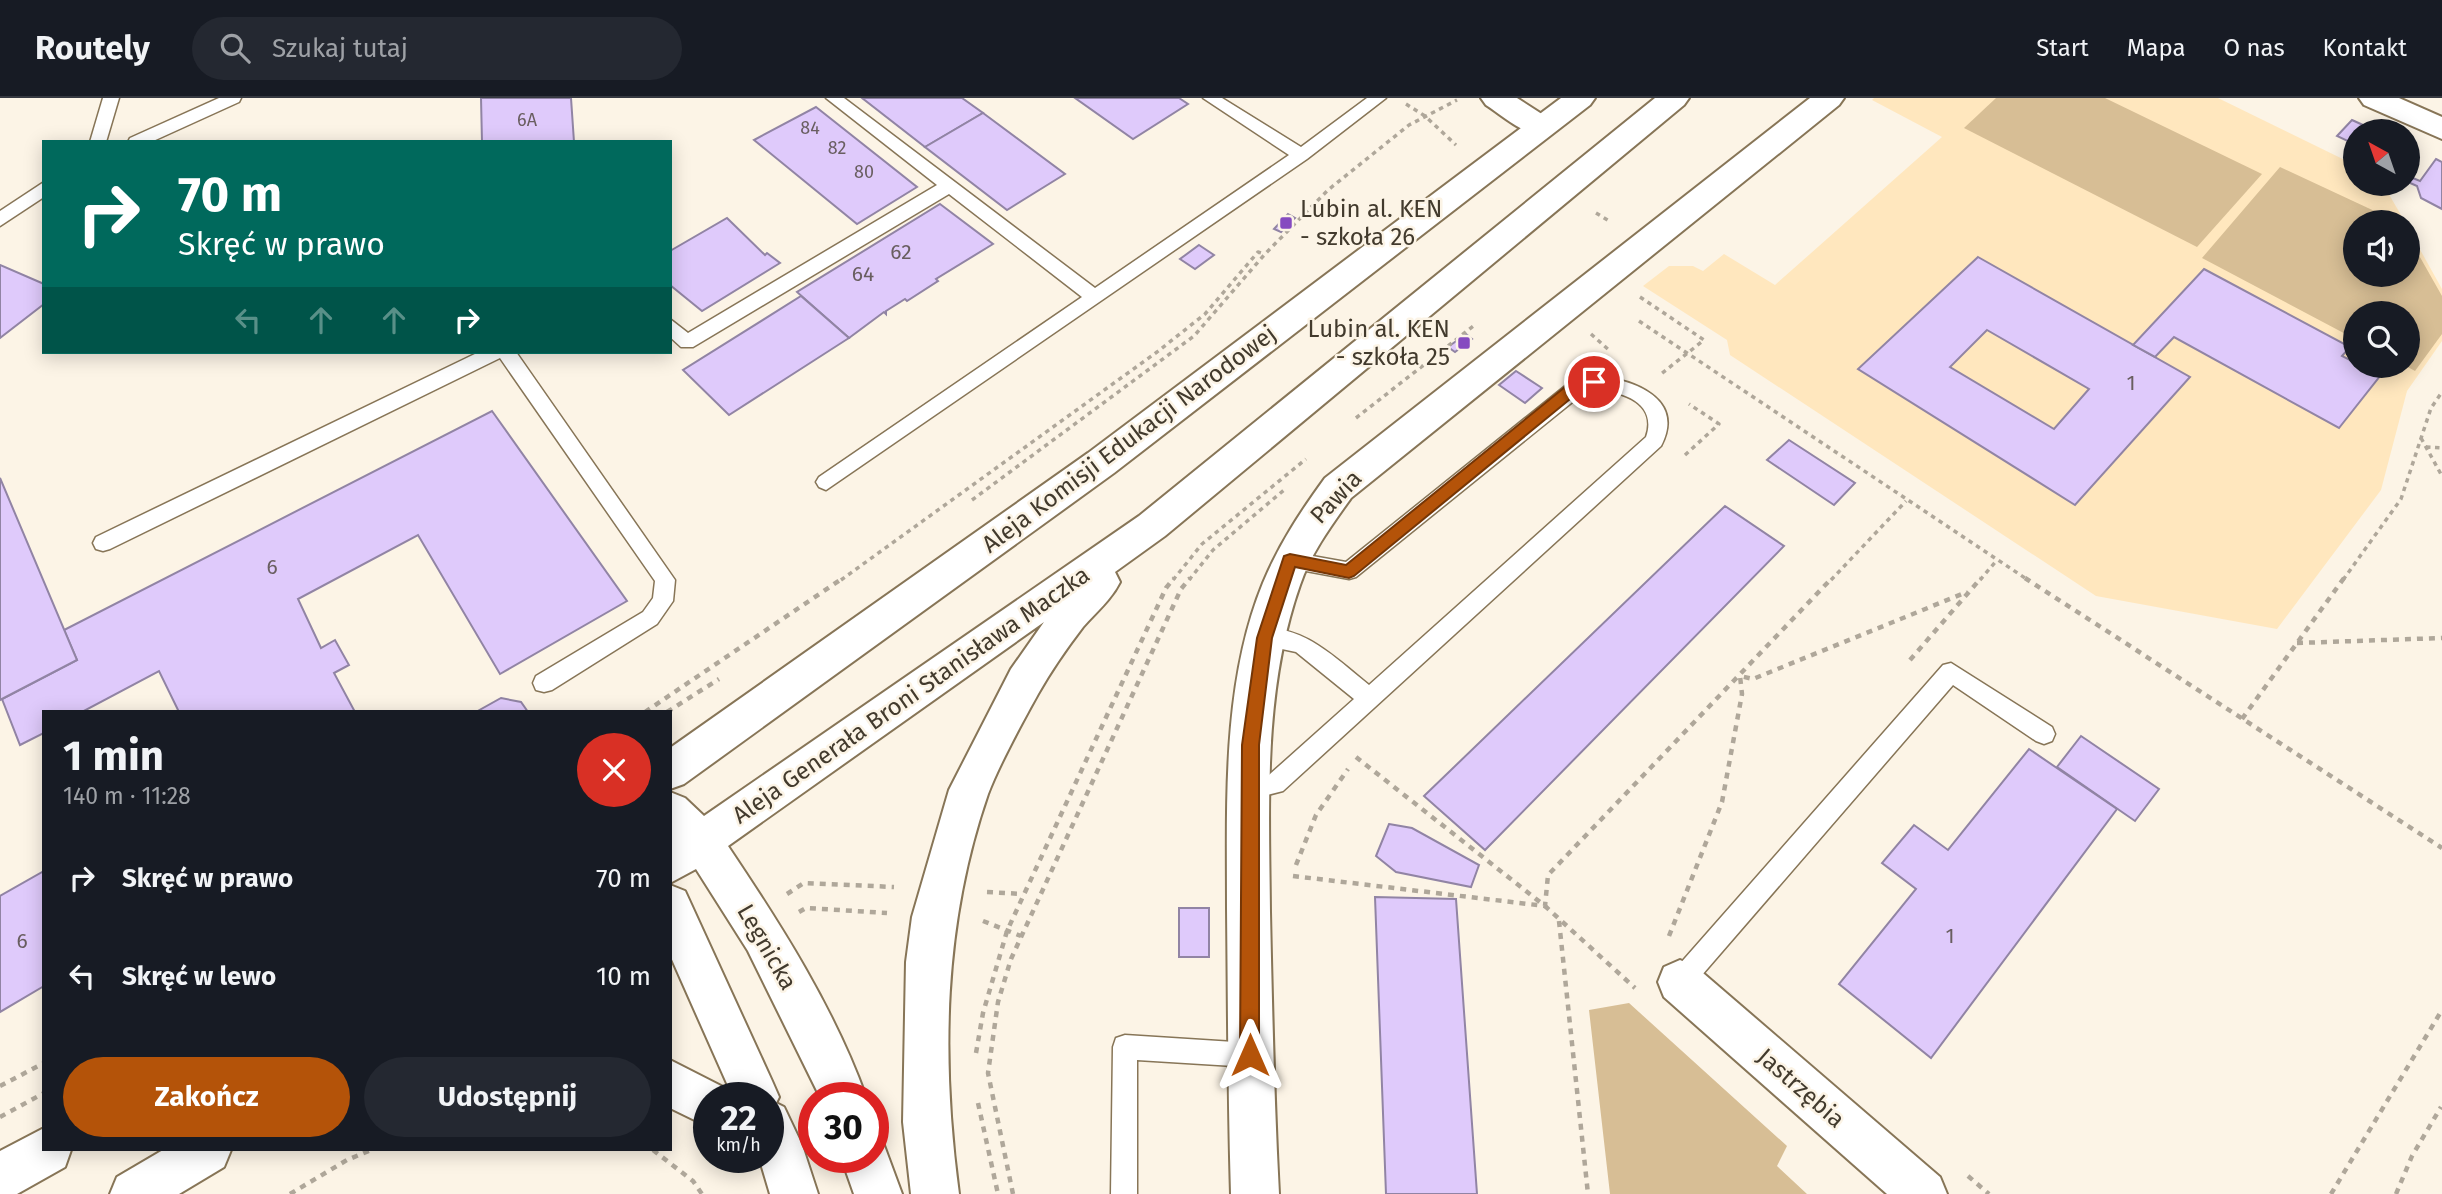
<!DOCTYPE html>
<html lang="pl">
<meta charset="utf-8">
<style>
:root{--surface:#171b24;--page:#242831;--text:#f1f3f6;--muted:#9ea1a6;--line:#363941;--accent:#b45309}
body{margin:0;font-family:"Fira Sans",sans-serif;background:var(--page);color:var(--text);height:100vh;display:flex;flex-direction:column;font-size:26px;white-space:nowrap}
*{box-sizing:border-box;margin:0}
p{font-size:23px;color:var(--muted)}
.icon{flex:none;width:38px;height:38px;fill:none;stroke:currentColor;stroke-width:2;stroke-linecap:round;stroke-linejoin:round}
.map{position:relative;flex:1;overflow:hidden}
.details{position:absolute;left:42px;top:612px;width:630px;height:441px;display:flex;flex-direction:column;background:var(--surface);border-radius:0px;box-shadow:0 4px 18px #0003}
.details>*{flex:none}
.top-card{position:absolute;left:42px;top:42px;width:630px;height:214px;border-radius:0px;box-shadow:0 4px 18px #0003;background:#00695c;color:#fff;overflow:hidden}
.needle{width:46px;rotate:320deg}
.buttons{position:absolute;left:2343px;top:21px;display:grid;gap:14px}
.buttons a{display:grid;place-items:center;width:77px;height:77px;border-radius:50%;background:var(--surface);box-shadow:0 4px 18px #0003;font-size:35px}
.speed{position:absolute;left:693px;top:984px;display:flex;gap:14px;font-size:35px;font-weight:700;text-align:center}
.speed>*{display:grid;place-content:center;width:91px;height:91px;border-radius:50%;background:var(--surface);box-shadow:0 4px 18px #0003;line-height:1}
.speed small{font-size:18px;font-weight:400}
.speed .limit{border:10px solid #d22;background:#fff;color:#111}
.pin{position:absolute;display:grid;place-items:center;width:60px;height:60px;color:#fff;margin:-30px;border:4px solid #fff;border-radius:50%;box-shadow:0 2px 7px #0007}
.me{position:absolute;width:77px;margin:-38px;rotate:0deg;stroke-linejoin:round;filter:drop-shadow(0 0 5px #0008)}
.turn{display:flex;align-items:center;gap:24px;height:147px;padding:0 21px;font-size:32px}
.turn .icon{width:91px;height:91px;stroke-width:2.5}
.turn b{display:block;font-size:49px;line-height:60px}
.lanes{display:flex;align-items:center;height:66px;padding:0 21px;background:#0003;justify-content:center;gap:35px;direction:ltr}
.lanes .off{opacity:.35}
.round{display:grid;place-items:center;flex:none;width:74px;height:74px;border-radius:37px;background:var(--page)}
.head{display:flex;align-items:center;justify-content:space-between;height:119px;padding:0 21px}
h1{font-size:42px;font-weight:700;line-height:52px}
.cta{display:flex;gap:14px;margin-top:auto;padding:14px 21px}
.cta a{flex:1;height:80px;border-radius:42px;background:var(--accent);color:#fff;font-size:28px;font-weight:700;line-height:80px;text-align:center}
.cta a+a{background:var(--page);color:var(--text)}
ul{padding:0;list-style:none}
li{display:flex;align-items:center;gap:21px;height:98px;padding:0 21px}
li div{flex:1}
li b{display:block;font-size:26px}
li em{font-style:normal}
header{display:flex;align-items:center;gap:42px;box-sizing:border-box;height:98px;padding:0 35px;background:var(--surface);border-bottom:2px solid var(--line)}
header strong{font-size:33px}
nav{display:flex;gap:38px;margin-inline-start:auto;font-size:24px}
.search{width:490px;height:63px;background:var(--page);display:flex;align-items:center;gap:18px;box-sizing:border-box;padding:0 24px;border-radius:38px;color:var(--muted);font-size:26px}
.map>svg:first-child{display:block}
.built{fill:#ffe7be;fill-rule:evenodd}
.green{fill:#d7be95}
.building{fill:#dfcafb;stroke:#9184a4;stroke-width:2;fill-rule:evenodd}
.lines{fill:none;stroke-linecap:round;stroke-linejoin:round}
.lane-casing{stroke:#877557;stroke-width:3}
.street-casing{stroke:#877557;stroke-width:4}
.secondary-casing{stroke:#877557;stroke-width:4}
.path-far1{stroke:#afa79a;stroke-width:3.5;stroke-dasharray:4.5 4.5;stroke-linecap:butt}
.path{stroke:#afa79a;stroke-width:4.5;stroke-dasharray:6 6;stroke-linecap:butt}
.lane{fill:#fff;fill-rule:evenodd}
.street{fill:#fff;fill-rule:evenodd}
.secondary{fill:#fff;fill-rule:evenodd}
.route{fill:#b45309;stroke:#753606;stroke-width:2}
.poi-dot{fill:#854ac0;stroke:#fcf4e6;stroke-width:2.5}
.labels{text-anchor:middle;dominant-baseline:central;stroke-width:5;stroke-linejoin:round;paint-order:stroke}
.far-number-label{font-size:18px;fill:#695e60}
.number-label{font-size:21px;fill:#695e60}
.poi-label{font-size:24px;fill:#423a2d;stroke:#fcf4e6;text-anchor:start}
.street-label{font-size:24px;fill:#423a2d;stroke:#fcf4e6}
</style>
<header>
<strong>Routely</strong>
<div class="search"><svg class="icon" aria-label="search" viewBox="0 0 24 24"><circle cx="10" cy="10" r="6"/><path d="M15 15l6 6"/></svg>Szukaj tutaj</div>
<nav><a>Start</a><a>Mapa</a><a>O nas</a><a>Kontakt</a></nav>
</header>
<div class="map">
<svg width="2442" height="1096" viewBox="0 0 2442 1096">
<rect width="100%" height="100%" fill="#fcf4e6"/>
<path class="built" d="M1874,0H2218L2355,67L2356,86H2383L2405,124H2356V177H2408V130L2442,191V243L2407,293L2381,392L2277,531L2096,498L1730,257L1727,242L1643,188L1669,168H1693L1703,173L1724,156L1775,187L1942,39L1872,2ZM2356,215H2408V268H2356Z"/>
<g class="green">
<path d="M1996,0H2105L2262,76L2197,149L1964,30Z"/>
<path d="M2280,69L2398,124H2356V177H2408V138L2442,198V236L2415,273L2406,268L2408,215H2356L2355,241L2202,160Z"/>
<path d="M1629,905L1787,1048L1777,1068L1807,1096H1610L1589,912Z"/>
</g>
<g class="building">
<path d="M481,0H571L574,44H482Z"/>
<path d="M862,0H962L983,15L925,49Z"/>
<path d="M1075,0H1179L1188,6L1133,41Z"/>
<path d="M816,9L917,89L857,126L754,42Z"/>
<path d="M983,15L1065,76L1007,112L925,49Z"/>
<path d="M2352,22L2374,32L2381,33H2356V47L2337,38Z"/>
<path d="M2436,61L2442,64V111L2421,100L2417,88L2408,84V78L2420,83Z"/>
<path d="M940,106L993,146L936,181L938,183L907,203L905,201L886,213V216L884,214L849,240L797,194Z"/>
<path d="M1288,116L1295,120L1281,134L1274,131Z"/>
<path d="M727,120L765,157L767,155L780,165L702,213L670,187V153Z"/>
<path d="M1199,147L1214,157L1195,171L1180,161Z"/>
<path d="M1978,159L2190,279L2075,407L1858,271ZM1987,232L2089,291L2054,331L1950,269Z"/>
<path d="M0,167L44,186V206L0,240Z"/>
<path d="M2204,171L2350,249L2342,258L2356,265V268H2361L2380,278L2339,330L2174,239L2155,259L2133,247Z"/>
<path d="M801,198L849,240L729,317L683,272Z"/>
<path d="M1466,236L1472,241L1455,254L1448,249Z"/>
<path d="M1516,273L1542,290L1525,305L1499,287Z"/>
<path d="M492,313L627,503L500,576L418,437L298,501L321,550L335,542L349,567L334,575L355,614H179L159,573L82,614H44V635L20,647L2,601L77,562L64,532Z"/>
<path d="M1789,342L1855,385L1834,407L1767,362Z"/>
<path d="M0,380L77,562L0,602Z"/>
<path d="M1725,408L1784,448L1485,752L1424,698Z"/>
<path d="M501,600L521,604L528,614H476Z"/>
<path d="M2081,638L2159,691L2135,723L2057,669Z"/>
<path d="M2029,651L2117,711L1931,960L1839,886L1916,791L1882,765L1914,727L1948,752Z"/>
<path d="M1389,726L1412,730L1479,767L1471,789L1396,774L1376,758Z"/>
<path d="M44,773V888L0,914V798Z"/>
<path d="M1375,799L1456,801L1477,1096H1386Z"/>
<rect x="1179" y="810" width="30" height="49"/>
</g>
<g class="lines">
<defs>
<g id="lane">
<path d="M103,0H119L106,44H90Z"/>
<path d="M219,0H241L239,4L151,44H128L130,40Z"/>
<path d="M826,0H844L1095,190L1289,57L1203,0H1222L1301,49L1367,0H1386L1307,61L826,392L819,389L816,384L819,379L1082,199L949,96L693,249H681L670,239V221L688,235L937,87Z"/>
<path d="M44,84V99L0,128V113Z"/>
<path d="M479,254H516L675,482L673,503L657,526L552,592L544,594L536,592L533,585L536,578L643,514L653,500L655,483L500,260L110,451L103,453L96,451L93,445L96,439Z"/>
<path d="M1594,278C1633,281 1686,300 1661,348L1283,693L1248,702L1240,699L1237,692L1240,685L1269,677L1354,601L1296,554L1258,546L1255,540L1258,534C1297,520 1341,565 1369,587L1646,339C1659,302 1615,290 1586,293L1356,479L1349,481L1290,470L1283,468L1280,462L1283,456L1290,454L1346,464L1574,281Z"/>
<path d="M1951,565L2052,629L2055,636L2052,643L2044,646L2036,643L1953,587L1689,892L1680,896L1671,892L1668,884L1671,876L1943,567Z"/>
<path d="M1125,937L1250,945L1259,948L1262,957L1259,966L1250,969L1137,962V1096H1111L1113,949L1116,940Z"/>
</g>
<g id="street">
<path d="M1481,0H1517L1551,22L1556,29L1551,36C1528,42 1505,19 1486,7Z"/>
<path d="M1810,0H1844L1839,7L1351,400C1331,428 1311,455 1300,487C1263,592 1269,705 1270,814C1272,908 1274,1002 1279,1096H1231C1228,1000 1228,905 1227,810C1227,703 1222,585 1263,485C1279,446 1301,413 1325,380Z"/>
<path d="M2359,0H2399L2442,19V41L2364,7Z"/>
<path d="M1680,862L1696,869L1940,1079L1947,1096H1887L1664,899L1658,884L1664,869Z"/>
</g>
<g id="secondary">
<path d="M1561,0H1595L1590,7L1114,375L684,686L670,691V650L1088,355Z"/>
<path d="M1655,0H1689L1684,7L1165,438L1115,474L1120,484C1111,502 1096,514 1083,529C1067,550 1051,573 1038,596C1023,623 999,667 988,696C943,826 941,961 959,1096H911L903,1024L906,864L912,819L949,692L1011,571L1044,524L728,748C781,827 834,910 866,999H820L748,853L696,771L670,785V694L685,700L704,718L1139,418Z"/>
<path d="M670,787L685,793L772,983L779,999L776,1005L784,1009L802,1047L818,1096H770L759,1059H768V999H733L670,857Z"/>
<path d="M670,962L725,990L729,999H709V1029L670,1010Z"/>
<path d="M44,1030V1052H71L65,1069L17,1096H0V1053Z"/>
<path d="M873,1039L882,1042L902,1096H854L841,1059H873Z"/>
<path d="M163,1052H231L224,1069L179,1096H110L117,1079Z"/>
</g>
</defs>
<use href="#lane" class="lane-casing"/>
<use href="#street" class="street-casing"/>
<use href="#secondary" class="secondary-casing"/>
<g class="path-far1">
<path d="M1406,6L1425,18L1456,47"/>
<path d="M1596,115L1611,124"/>
<path d="M1640,199L1704,242L1661,276"/>
<path d="M1639,223L2028,482"/>
<path d="M1591,236L1610,253"/>
<path d="M1356,320L1476,226"/>
<path d="M2421,340L2442,378"/>
<path d="M2426,349L2442,350"/>
<path d="M1685,357L1719,326L1689,306"/>
<path d="M972,402L1194,238L1265,156L1328,92L1409,27L1457,2"/>
<path d="M841,482L1157,254L1205,216L1258,154L1265,156"/>
<path d="M1173,482L1202,446L1306,361"/>
<path d="M1189,482L1213,452L1284,392"/>
<path d="M1831,482L1906,403"/>
<path d="M1980,482L1997,462"/>
<path d="M2343,482L2401,401L2431,310L2442,294"/>
</g>
<g class="path">
<path d="M2025,480L2442,750"/>
<path d="M2297,545L2442,540"/>
<path d="M1910,562L1981,480"/>
<path d="M645,614L843,480"/>
<path d="M667,614L719,581"/>
<path d="M2242,621L2344,480"/>
<path d="M1356,659L1545,808L1635,890"/>
<path d="M1296,767L1316,717L1348,671"/>
<path d="M1293,778L1545,808L1548,777L1832,480"/>
<path d="M987,794L1023,796"/>
<path d="M787,796L804,785L894,789"/>
<path d="M799,814L806,810L887,815"/>
<path d="M983,823L1021,838"/>
<path d="M1559,823L1588,1096"/>
<path d="M1669,838L1722,704L1742,596L1740,578L1753,581L1967,494"/>
<path d="M976,955L983,915L1007,833L1166,490L1174,480"/>
<path d="M0,988L44,965"/>
<path d="M978,1005L998,1096"/>
<path d="M0,1019L44,995"/>
<path d="M653,1052L693,1083L702,1096"/>
<path d="M1968,1078L1989,1096"/>
<path d="M290,1096L347,1062L371,1052"/>
<path d="M1013,1096L988,975L998,904L1011,861L1181,491L1190,480"/>
<path d="M2331,1096L2442,912"/>
<path d="M2396,1096L2412,1058L2441,1009"/>
</g>
<use href="#lane" class="lane"/>
<use href="#street" class="street"/>
<use href="#secondary" class="secondary"/>
</g>
<path class="route" d="M1594,278L1601,284L1599,287L1575,297L1354,478L1349,480L1295,469L1272,540L1259,647V957L1256,964L1250,967L1243,964L1240,957L1242,647L1257,540L1284,458L1290,456L1346,467L1565,289Z"/>
<g class="poi-dot">
<rect x="1279" y="118" width="14" height="14" rx="3.5"/>
<rect x="1457" y="238" width="14" height="14" rx="3.5"/>
</g>
<g class="labels">
<g class="far-number-label">
<text x="527" y="22">6A</text>
<text x="810" y="30">84</text>
<text x="837" y="50">82</text>
<text x="864" y="74">80</text>
</g>
<g class="number-label">
<text x="901" y="154">62</text>
<text x="863" y="176">64</text>
<text x="2131" y="285">1</text>
<text x="272" y="469">6</text>
<text x="1950" y="838">1</text>
<text x="22" y="843">6</text>
</g>
<g class="poi-label">
<text x="1300" y="111">Lubin al. KEN<tspan x="1300" dy="28">- szkoła 26</tspan></text>
<text x="1450" y="231" text-anchor="end">Lubin al. KEN<tspan x="1450" dy="28">- szkoła 25</tspan></text>
</g>
<g class="street-label">
<text transform="translate(1129 341) rotate(-37)">Aleja Komisji Edukacji Narodowej</text>
<text transform="translate(1336 399) rotate(-47)">Pawia</text>
<text transform="translate(911 597) rotate(-35)">Aleja Generała Broni Stanisława Maczka</text>
<text transform="translate(767 849) rotate(60)">Legnicka</text>
<text transform="translate(1801 990) rotate(41)">Jastrzębia</text>
</g>
</g>
</svg>
<div class="buttons">
<a><svg class="needle" viewBox="-14 -14 28 28"><path d="M0-13l5 13h-10z" fill="#e53935"/><path d="M0 13l5-13h-10z" fill="#9ea1a6"/></svg></a>
<a><svg class="icon" aria-label="sound" viewBox="0 0 24 24"><path d="M4 9h4l5-4v14l-5-4H4zM17 9q2 3 0 6"/></svg></a>
<a><svg class="icon" aria-label="search" viewBox="0 0 24 24"><circle cx="10" cy="10" r="6"/><path d="M15 15l6 6"/></svg></a>
</div>
<div class="speed"><div>22<small>km/h</small></div><div class="limit">30</div></div>
<div class="pin" style="left:1594px;top:284px;background:#d93025"><svg class="icon" aria-label="arrive" viewBox="0 0 24 24"><path d="M6 21V4h12l-3 4 3 4H6"/></svg></div>
<svg class="me" style="left:1250px;top:957px" viewBox="-20 -20 40 40"><path d="M0-17L14 15 0 8-14 15z" fill="#b45309" stroke="#fff" stroke-width="4"/></svg>
<div class="top-card">
<div class="turn"><svg class="icon" aria-label="right" viewBox="0 0 24 24"><path d="M7 20v-9h11M14 6l5 5-5 5"/></svg><div><b>70 m</b>Skręć w prawo</div></div>
<div class="lanes"><svg class="icon off" aria-label="left" viewBox="0 0 24 24"><path d="M17 20v-9H6M10 6l-5 5 5 5"/></svg><svg class="icon off" aria-label="ahead" viewBox="0 0 24 24"><path d="M12 20V5M6 11l6-6 6 6"/></svg><svg class="icon off" aria-label="ahead" viewBox="0 0 24 24"><path d="M12 20V5M6 11l6-6 6 6"/></svg><svg class="icon" aria-label="right" viewBox="0 0 24 24"><path d="M7 20v-9h11M14 6l5 5-5 5"/></svg></div>
</div>
<section class="details">
<div class="head"><div><h1>1 min</h1><p>140 m · 11:28</p></div><a class="round" style="background:#d93025;color:#fff"><svg class="icon" aria-label="close" viewBox="0 0 24 24"><path d="M6 6l12 12M18 6L6 18"/></svg></a></div>
<ul>
<li><svg class="icon" aria-label="right" viewBox="0 0 24 24"><path d="M7 20v-9h11M14 6l5 5-5 5"/></svg><div><b>Skręć w prawo</b></div><em>70 m</em></li>
<li><svg class="icon" aria-label="left" viewBox="0 0 24 24"><path d="M17 20v-9H6M10 6l-5 5 5 5"/></svg><div><b>Skręć w lewo</b></div><em>10 m</em></li>
</ul>
<div class="cta"><a>Zakończ</a><a>Udostępnij</a></div>
</section>
</div>
